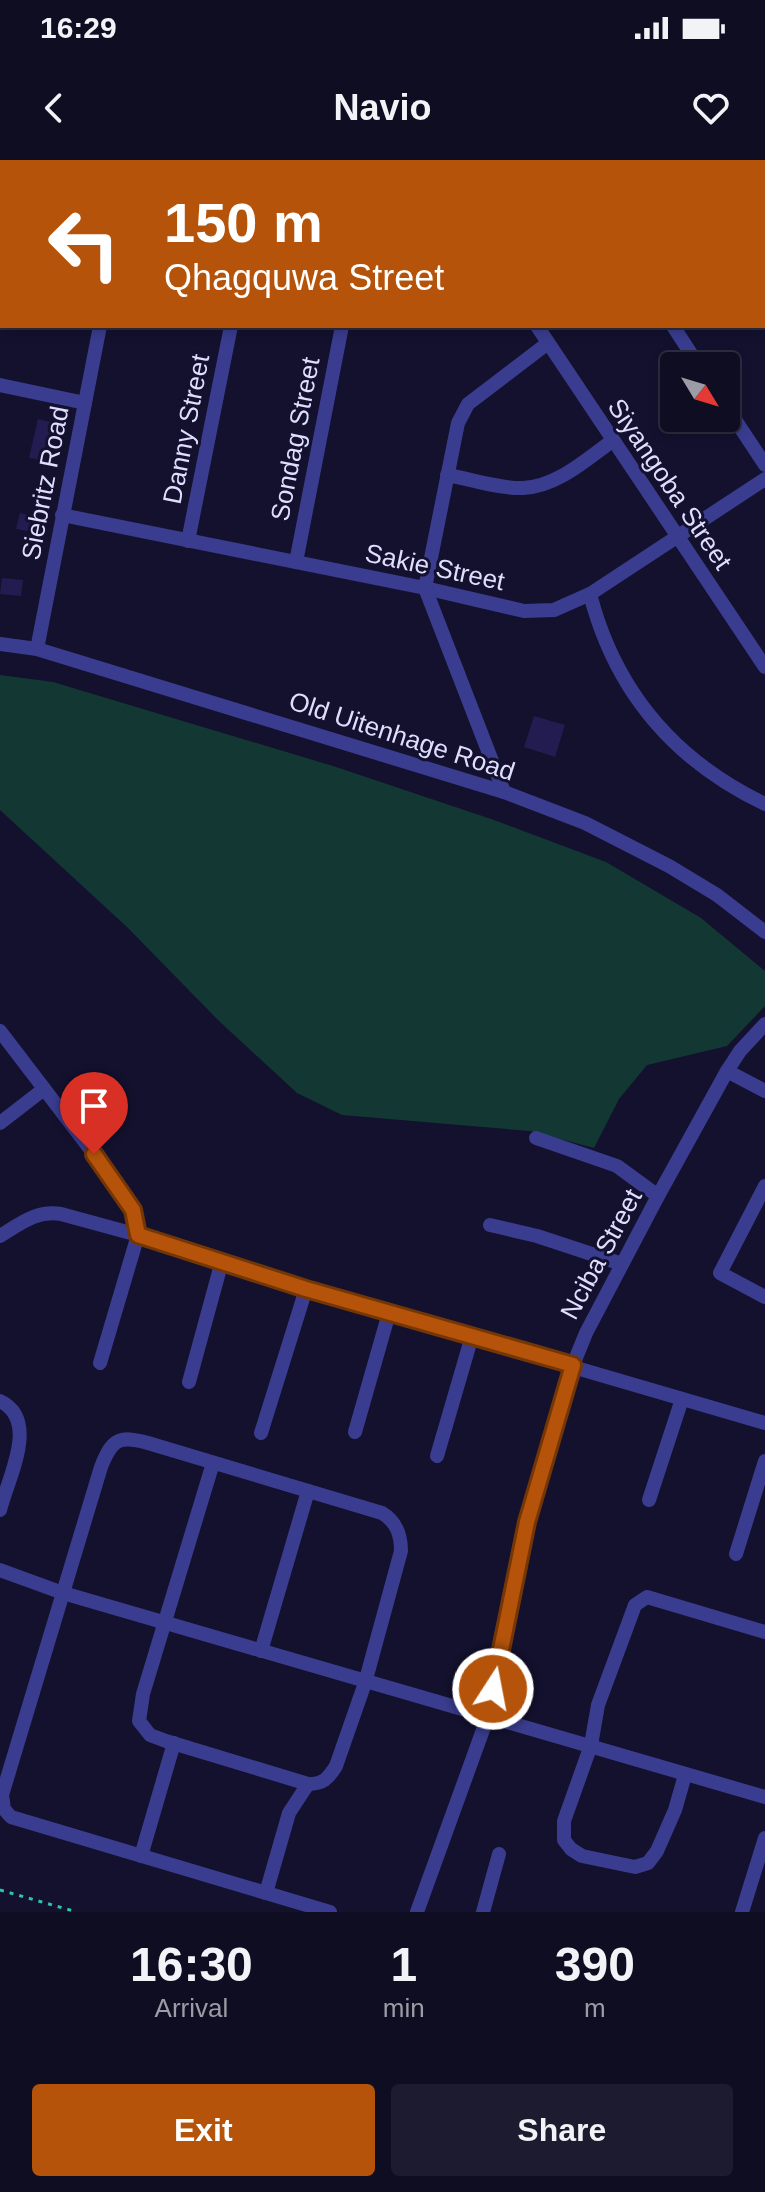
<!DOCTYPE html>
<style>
:root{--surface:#0e0d22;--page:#1c1b2f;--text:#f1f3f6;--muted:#9b9ca5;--line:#2e2d40;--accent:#b45309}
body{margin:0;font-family:Arial,sans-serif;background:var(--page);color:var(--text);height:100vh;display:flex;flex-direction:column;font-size:30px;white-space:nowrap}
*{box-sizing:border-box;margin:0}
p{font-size:26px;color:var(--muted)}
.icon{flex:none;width:44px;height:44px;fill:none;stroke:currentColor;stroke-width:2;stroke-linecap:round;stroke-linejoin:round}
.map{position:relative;height:1752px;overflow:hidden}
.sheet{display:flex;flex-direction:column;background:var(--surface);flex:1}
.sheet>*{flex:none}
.banner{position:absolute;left:0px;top:0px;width:766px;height:168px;box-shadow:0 4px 12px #0003,0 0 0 2px var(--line);background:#b45309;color:#fff;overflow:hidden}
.needle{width:52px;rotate:128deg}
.controls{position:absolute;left:660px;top:192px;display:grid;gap:16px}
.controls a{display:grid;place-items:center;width:80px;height:80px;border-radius:8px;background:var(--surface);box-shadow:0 4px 12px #0003,0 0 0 2px var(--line);font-size:40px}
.pin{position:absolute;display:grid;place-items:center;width:68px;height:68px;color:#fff;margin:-82px -34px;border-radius:50% 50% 50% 0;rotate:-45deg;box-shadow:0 0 8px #0007}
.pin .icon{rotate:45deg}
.me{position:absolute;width:88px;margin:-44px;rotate:11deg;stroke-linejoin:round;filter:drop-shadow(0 0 6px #0008)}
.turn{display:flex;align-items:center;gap:28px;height:168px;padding:0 32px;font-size:36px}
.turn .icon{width:104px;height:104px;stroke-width:2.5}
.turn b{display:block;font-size:56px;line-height:68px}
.eta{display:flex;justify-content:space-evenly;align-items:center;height:136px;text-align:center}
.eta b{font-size:48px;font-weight:700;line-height:56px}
.action{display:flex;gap:16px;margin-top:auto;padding:16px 32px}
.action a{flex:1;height:92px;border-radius:8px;background:var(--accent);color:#fff;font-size:32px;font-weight:700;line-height:92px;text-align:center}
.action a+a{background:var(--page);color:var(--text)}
.status{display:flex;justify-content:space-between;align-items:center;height:56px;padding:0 40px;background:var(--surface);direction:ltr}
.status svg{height:22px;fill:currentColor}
header{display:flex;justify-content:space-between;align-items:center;height:104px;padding:0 32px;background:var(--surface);font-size:36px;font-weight:700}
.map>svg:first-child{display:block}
.green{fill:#133834}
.building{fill:#221c50}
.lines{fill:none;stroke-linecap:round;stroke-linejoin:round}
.path{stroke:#2bc6b0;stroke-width:3;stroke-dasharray:4 6;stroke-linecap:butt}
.minor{stroke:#3a3d8f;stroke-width:14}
.route-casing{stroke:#753606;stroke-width:20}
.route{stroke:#b45309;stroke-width:14}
.labels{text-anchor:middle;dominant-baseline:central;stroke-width:6;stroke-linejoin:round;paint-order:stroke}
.street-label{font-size:26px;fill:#dfdeff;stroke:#13112e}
</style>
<div class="status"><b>16:29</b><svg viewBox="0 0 49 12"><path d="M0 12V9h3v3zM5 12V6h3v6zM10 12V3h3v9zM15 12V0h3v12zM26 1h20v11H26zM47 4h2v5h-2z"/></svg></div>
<header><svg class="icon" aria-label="back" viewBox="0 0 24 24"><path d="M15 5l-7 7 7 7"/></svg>Navio<svg class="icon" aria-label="heart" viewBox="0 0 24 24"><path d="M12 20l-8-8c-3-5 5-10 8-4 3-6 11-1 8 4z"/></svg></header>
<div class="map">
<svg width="765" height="1752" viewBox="0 0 765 1752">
<rect width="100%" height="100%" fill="#13112e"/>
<path class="green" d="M0,515L53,522L333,606L494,660L606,702L701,758L765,811V846L727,886L647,905L619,939L594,988L530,971L342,955L297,933L219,861L127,767L0,650Z"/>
<g class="building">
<path d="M38,259L55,263L45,301L29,298Z"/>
<path d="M20,353L36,357L32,372L16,369Z"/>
<path d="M2,418L23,420L21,436L0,434Z"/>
<path d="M534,556L565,565L555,597L524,587Z"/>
</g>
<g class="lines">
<path class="path" d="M0,1730L77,1752"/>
<g class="minor">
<path d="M698,0L699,2"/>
<path d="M133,1L136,2"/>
<path d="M15,2V0"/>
<path d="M607,2L610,0"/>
<path d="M0,75L2,65"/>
<path d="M764,98L765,99"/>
<path d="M537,166L765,507"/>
<path d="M673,166L699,206"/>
<path d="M0,225L85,243"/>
<path d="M726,246L765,305"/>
<path d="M447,315C471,319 499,329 523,328C556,327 586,300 612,281"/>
<path d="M62,355L425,428L524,451L554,450L590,434L765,319"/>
<path d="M188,381L231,166"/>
<path d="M296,402L342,166"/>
<path d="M425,428L458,263L468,244L548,183"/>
<path d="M425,428L504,632"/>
<path d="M590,434C615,531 675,601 765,644"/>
<path d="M0,484L37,489L504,632L585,663L669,706L717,735L765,772"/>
<path d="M37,489L100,166"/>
<path d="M0,871L94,994L133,1050L138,1075L100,1203"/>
<path d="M727,911L765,931"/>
<path d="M0,963L44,929"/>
<path d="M536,978L617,1006L658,1036"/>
<path d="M765,1026L720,1113L765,1137"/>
<path d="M490,1065L537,1076L622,1104"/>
<path d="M0,1076C20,1064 36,1050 61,1054L138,1075L306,1129L765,1263"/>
<path d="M189,1222L222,1101"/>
<path d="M0,1241C40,1260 8,1318 0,1350"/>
<path d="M355,1272L389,1153"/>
<path d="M261,1273L306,1129"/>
<path d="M437,1296L472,1176"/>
<path d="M213,1303L143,1534L139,1561L150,1575L166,1581L308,1624C323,1624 328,1619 336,1606L365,1523L401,1391C401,1375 397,1362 382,1353L148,1283C119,1275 112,1279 101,1307L2,1635L4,1649L11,1657L330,1752"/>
<path d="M649,1340L682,1239"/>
<path d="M736,1394L765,1301"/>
<path d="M0,1410L63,1433L765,1637"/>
<path d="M261,1491L308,1331"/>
<path d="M685,1615L675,1650L657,1691L648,1703L635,1707L582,1696L571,1689L564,1680V1661L591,1585L598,1545L635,1445L647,1437L765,1472"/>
<path d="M141,1696L174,1583"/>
<path d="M266,1733L289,1653L308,1624"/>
<path d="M417,1752L488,1556L527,1362L573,1205L586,1173L658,1036L727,911L740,891L765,864"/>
<path d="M483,1752L499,1694"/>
<path d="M742,1752L765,1678"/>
</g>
</g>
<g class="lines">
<defs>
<path id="route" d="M94,994L133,1050L138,1075L306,1129L573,1205L527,1362L493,1529"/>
</defs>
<use href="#route" class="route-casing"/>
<use href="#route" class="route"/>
</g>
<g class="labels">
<g class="street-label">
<text transform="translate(186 269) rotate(-79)">Danny Street</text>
<text transform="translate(295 279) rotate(-79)">Sondag Street</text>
<text transform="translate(45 323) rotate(-79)">Siebritz Road</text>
<text transform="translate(670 324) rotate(56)">Siyangoba Street</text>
<text transform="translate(435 407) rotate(12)">Sakie Street</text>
<text transform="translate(402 576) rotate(18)">Old Uitenhage Road</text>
<text transform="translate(601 1094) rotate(-62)">Nciba Street</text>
</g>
</g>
</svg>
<div class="controls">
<a><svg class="needle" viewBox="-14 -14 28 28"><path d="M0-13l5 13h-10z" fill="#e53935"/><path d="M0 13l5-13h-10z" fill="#9b9ca5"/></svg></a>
</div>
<div class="pin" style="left:94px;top:994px;background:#d93025"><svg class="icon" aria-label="arrive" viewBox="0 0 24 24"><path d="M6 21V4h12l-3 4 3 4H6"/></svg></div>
<svg class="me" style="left:493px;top:1529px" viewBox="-20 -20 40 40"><circle r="17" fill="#b45309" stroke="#fff" stroke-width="3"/><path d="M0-11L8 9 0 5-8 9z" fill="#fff"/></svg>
<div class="banner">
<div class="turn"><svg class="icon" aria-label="left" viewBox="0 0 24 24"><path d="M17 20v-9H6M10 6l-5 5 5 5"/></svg><div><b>150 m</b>Qhagquwa Street</div></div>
</div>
</div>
<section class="sheet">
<div class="eta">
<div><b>16:30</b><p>Arrival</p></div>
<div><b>1</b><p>min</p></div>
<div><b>390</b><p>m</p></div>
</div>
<div class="action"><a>Exit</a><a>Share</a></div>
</section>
